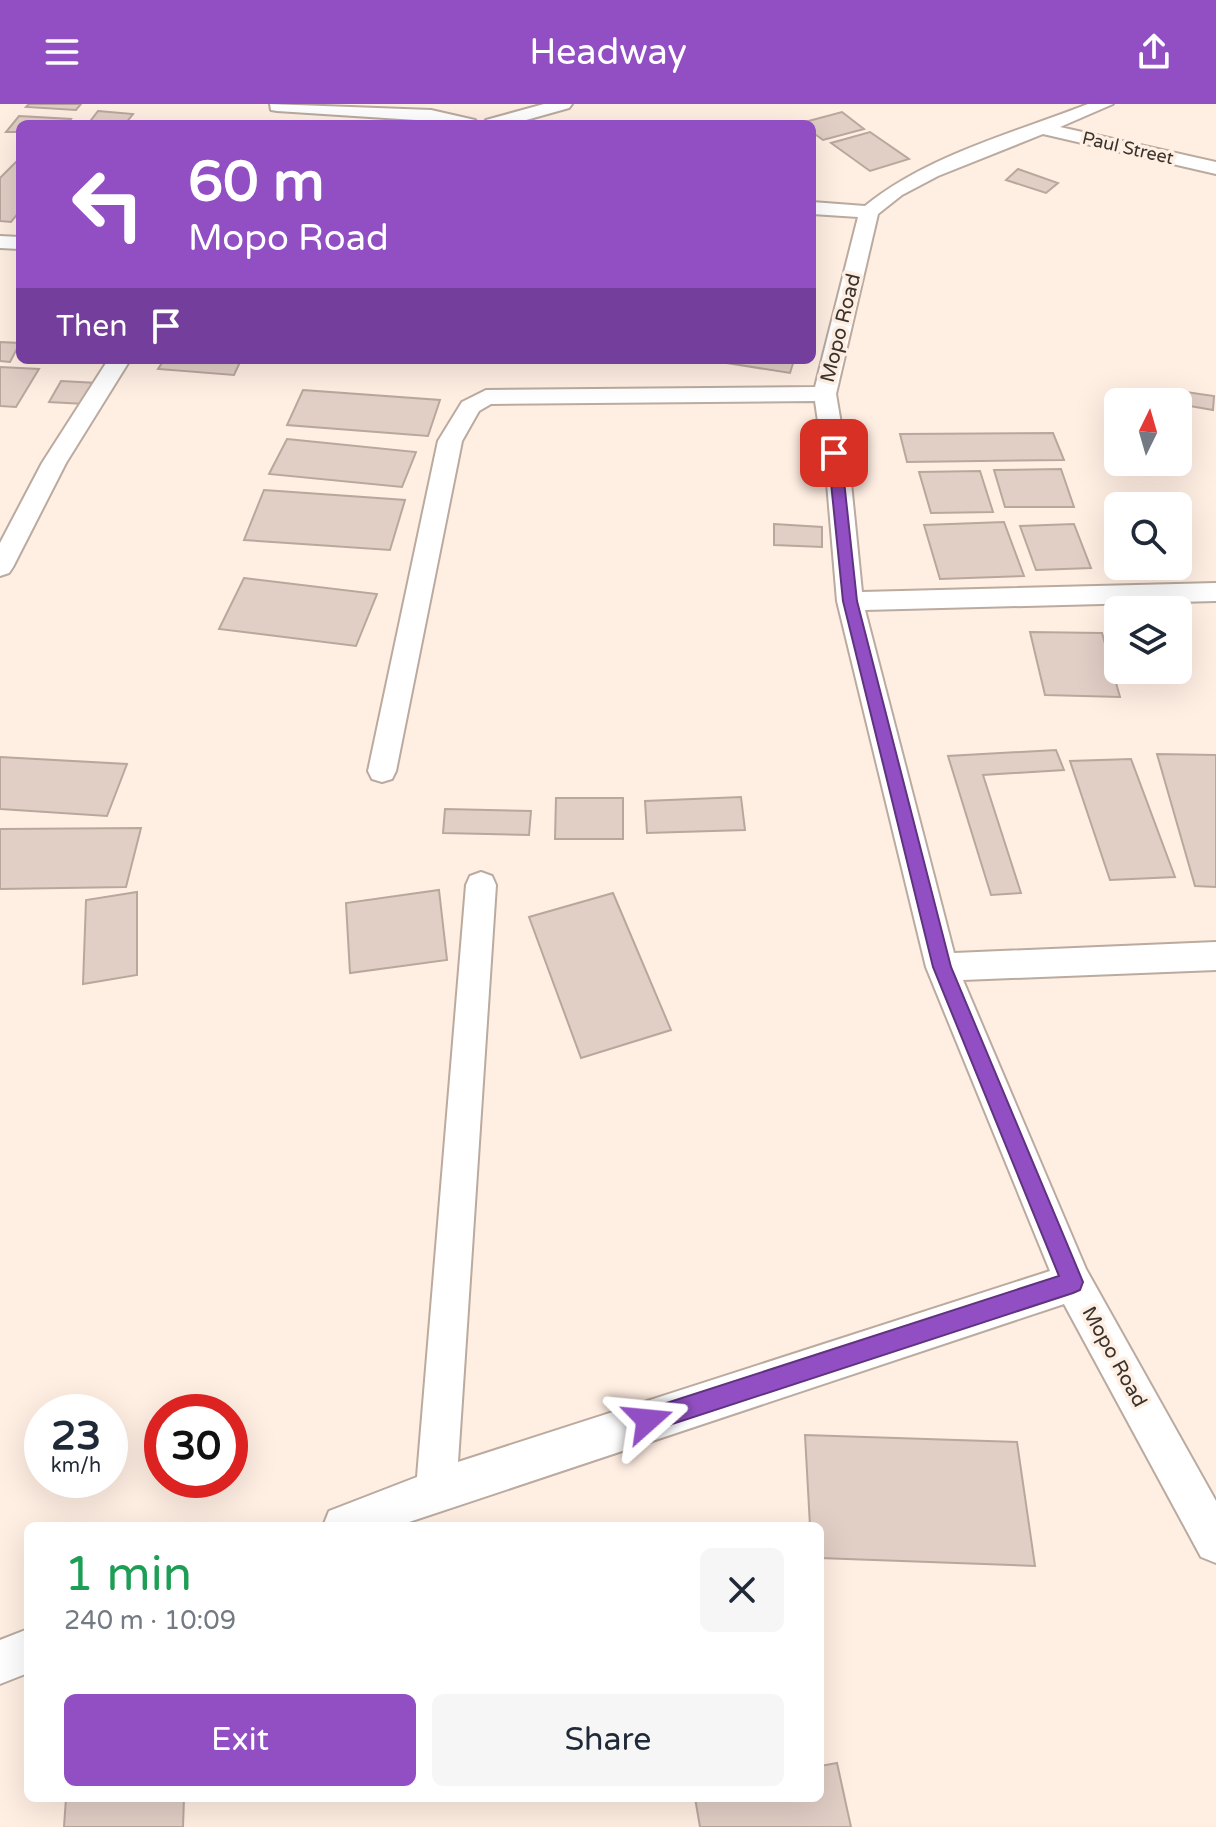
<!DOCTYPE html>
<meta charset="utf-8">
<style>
:root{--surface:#fff;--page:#f6f6f7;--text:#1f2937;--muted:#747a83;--accent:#924fc3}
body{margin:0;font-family:"Varela Round",sans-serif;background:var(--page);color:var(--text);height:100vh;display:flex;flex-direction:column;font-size:30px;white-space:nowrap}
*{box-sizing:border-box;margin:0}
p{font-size:26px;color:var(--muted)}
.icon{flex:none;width:44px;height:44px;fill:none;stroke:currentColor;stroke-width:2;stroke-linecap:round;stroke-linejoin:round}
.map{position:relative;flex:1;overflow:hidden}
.sheet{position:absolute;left:24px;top:1418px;width:800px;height:280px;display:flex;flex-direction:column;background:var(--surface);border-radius:12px;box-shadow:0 8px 32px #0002}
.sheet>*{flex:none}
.hud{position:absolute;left:16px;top:16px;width:800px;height:244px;border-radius:12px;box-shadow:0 8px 32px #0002;background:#924fc3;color:#fff;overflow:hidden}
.needle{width:52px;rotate:5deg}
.controls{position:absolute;left:1104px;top:284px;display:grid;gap:16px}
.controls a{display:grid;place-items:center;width:88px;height:88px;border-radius:12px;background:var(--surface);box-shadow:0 8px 32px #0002;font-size:40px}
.speed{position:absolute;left:24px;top:1290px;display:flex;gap:16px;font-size:40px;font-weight:700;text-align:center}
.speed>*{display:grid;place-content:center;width:104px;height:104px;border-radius:50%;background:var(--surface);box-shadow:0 8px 32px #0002;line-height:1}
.speed small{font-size:20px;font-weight:400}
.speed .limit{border:12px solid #d22;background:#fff;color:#111}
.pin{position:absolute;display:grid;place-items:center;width:68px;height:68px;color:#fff;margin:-34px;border-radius:16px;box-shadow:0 4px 12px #0006}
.me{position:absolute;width:88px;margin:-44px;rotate:72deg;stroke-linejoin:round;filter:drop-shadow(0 0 6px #0008)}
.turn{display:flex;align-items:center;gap:28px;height:168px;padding:0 40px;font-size:36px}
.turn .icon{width:104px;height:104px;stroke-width:2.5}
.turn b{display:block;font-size:56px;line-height:68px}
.then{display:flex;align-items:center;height:76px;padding:0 40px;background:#0003;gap:16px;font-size:30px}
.round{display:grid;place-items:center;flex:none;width:84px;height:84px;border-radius:12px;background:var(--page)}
.summary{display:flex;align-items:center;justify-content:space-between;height:136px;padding:0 40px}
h1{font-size:48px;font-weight:600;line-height:60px;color:#1e9e55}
.button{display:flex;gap:16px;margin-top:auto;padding:16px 40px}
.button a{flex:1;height:92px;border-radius:12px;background:var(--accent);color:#fff;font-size:32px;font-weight:600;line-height:92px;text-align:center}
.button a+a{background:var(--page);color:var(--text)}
header{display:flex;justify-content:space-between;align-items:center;height:104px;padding:0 40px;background:var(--accent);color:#fff;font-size:36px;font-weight:600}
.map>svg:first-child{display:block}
.building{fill:#e1cec5;stroke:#b9a79e;stroke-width:2}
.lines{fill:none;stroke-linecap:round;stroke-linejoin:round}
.street-casing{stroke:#baaa9f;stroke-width:4}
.street{fill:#fff;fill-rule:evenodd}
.route{fill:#924fc3;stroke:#5f337f;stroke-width:2}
.labels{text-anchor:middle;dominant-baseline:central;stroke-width:7;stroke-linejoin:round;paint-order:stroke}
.far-street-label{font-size:18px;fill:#39332e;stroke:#ffeee2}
.street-label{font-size:20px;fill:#39332e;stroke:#ffeee2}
</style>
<header><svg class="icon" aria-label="menu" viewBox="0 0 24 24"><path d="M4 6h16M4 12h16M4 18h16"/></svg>Headway<svg class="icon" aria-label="share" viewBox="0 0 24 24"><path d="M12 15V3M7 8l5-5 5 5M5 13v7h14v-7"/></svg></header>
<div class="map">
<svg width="1216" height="1723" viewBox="0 0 1216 1723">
<rect width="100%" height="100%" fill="#ffeee2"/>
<g class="building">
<path d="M29,0H81L76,6L26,3Z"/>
<path d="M98,7L133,10L125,20H88Z"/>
<path d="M842,8L864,25L823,36L812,28V20L801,19Z"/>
<path d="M19,12L71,15L67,20H20V28H6Z"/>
<path d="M870,28L909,55L870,67L831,39Z"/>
<path d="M20,54V107L11,118L0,117V74Z"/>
<path d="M1018,65L1058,79L1046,89L1006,76Z"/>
<path d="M0,238L20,239L10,258L0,257Z"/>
<path d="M164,256H241L234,271L158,265Z"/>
<path d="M708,256H794L790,269Z"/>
<path d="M0,263L39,265L16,303L0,302Z"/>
<path d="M61,277L97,279L85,300L49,298Z"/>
<path d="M303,286L440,296L428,332L287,321Z"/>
<path d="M1179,287L1214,292L1213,306L1178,300Z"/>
<path d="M1053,329L1064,356L907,358L900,330Z"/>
<path d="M287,335L416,348L402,383L269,370Z"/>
<path d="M1061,365L1074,403H1005L994,366Z"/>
<path d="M980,367L993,408L931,409L919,368Z"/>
<path d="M264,386L405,396L390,446L244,436Z"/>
<path d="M1004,418L1024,472L940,475L924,421Z"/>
<path d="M774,420L822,423V443L774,441Z"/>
<path d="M1074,420L1091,464L1036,466L1020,422Z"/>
<path d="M244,474L377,490L356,542L219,525Z"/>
<path d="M1030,528L1102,529L1120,593L1045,591Z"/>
<path d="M1056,646L1064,666L983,671L1021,789L991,791L948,652Z"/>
<path d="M1157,650L1216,651V783L1195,782Z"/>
<path d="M0,653L127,660L107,712L0,705Z"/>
<path d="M1131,655L1175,773L1110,776L1070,657Z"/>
<path d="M741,693L745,726L647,729L645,697Z"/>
<path d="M556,694H623V735H555Z"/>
<path d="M445,705L531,707L529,731L443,729Z"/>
<path d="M141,724L126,783L0,785V725Z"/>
<path d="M439,786L447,856L350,869L346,799Z"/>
<path d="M137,788V871L83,880L86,796Z"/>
<path d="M613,789L671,926L581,954L529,813Z"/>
<path d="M805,1331L1017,1338L1035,1462L820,1454V1422H810Z"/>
<path d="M837,1659L851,1723H700L695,1694H820V1662Z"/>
<path d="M66,1694H184L183,1723H64Z"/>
</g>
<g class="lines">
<defs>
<g id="street">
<path d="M270,0L431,6L475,16L478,20L277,7L271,6Z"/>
<path d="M544,0H572L569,4L512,20H483L486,16Z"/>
<path d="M1088,0H1113L1060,23L1216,58V70L1043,30L938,72L902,91L878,110L836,290L851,379L862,488L1216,479V497L865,506L954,849L1216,838V866L963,876L1086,1165L1216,1397V1459L1201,1453L1064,1200L397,1422H323L329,1407L417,1373L466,781L470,772L481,768L492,772L496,781L458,1358L1050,1167L926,863L837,497L827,379L815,297L491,300L479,307L462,337L396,667L392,675L382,678L372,675L368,667L438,337L462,298L486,286L815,283L858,113L812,110V98L865,102C928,51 1014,29 1088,0Z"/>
<path d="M0,132L20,133V145L0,144Z"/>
<path d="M108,256H130L66,359L13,463L9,469L0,472V439L42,359Z"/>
<path d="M28,1525V1569L0,1580V1536Z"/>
</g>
</defs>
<use href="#street" class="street-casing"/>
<use href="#street" class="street"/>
</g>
<path class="route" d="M834,345L841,349L857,497L951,863L1083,1178L1080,1186L1073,1189L648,1328L640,1324L637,1316L640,1308L648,1305L1059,1172L933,863L843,497L828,349Z"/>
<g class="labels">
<g class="far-street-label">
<text transform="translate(1128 44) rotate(13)">Paul Street</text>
</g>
<g class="street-label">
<text transform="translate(841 224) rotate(-76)">Mopo Road</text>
<text transform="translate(1114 1253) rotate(61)">Mopo Road</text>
</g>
</g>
</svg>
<div class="controls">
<a><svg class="needle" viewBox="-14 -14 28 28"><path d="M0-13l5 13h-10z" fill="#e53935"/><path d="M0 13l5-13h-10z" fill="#747a83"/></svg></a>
<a><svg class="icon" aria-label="search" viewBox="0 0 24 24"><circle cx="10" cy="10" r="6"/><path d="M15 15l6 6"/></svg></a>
<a><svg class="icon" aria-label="layers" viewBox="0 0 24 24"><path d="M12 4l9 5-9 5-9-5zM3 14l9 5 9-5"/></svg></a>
</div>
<div class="speed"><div>23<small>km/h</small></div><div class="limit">30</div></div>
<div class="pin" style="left:834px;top:349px;background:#d93025"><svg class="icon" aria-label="arrive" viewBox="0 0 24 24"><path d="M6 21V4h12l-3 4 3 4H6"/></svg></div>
<svg class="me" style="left:648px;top:1316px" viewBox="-20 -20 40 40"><path d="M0-17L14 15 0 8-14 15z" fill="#924fc3" stroke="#fff" stroke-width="4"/></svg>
<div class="hud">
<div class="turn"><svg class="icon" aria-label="left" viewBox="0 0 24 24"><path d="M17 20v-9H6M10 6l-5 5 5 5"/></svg><div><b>60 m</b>Mopo Road</div></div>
<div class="then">Then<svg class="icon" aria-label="arrive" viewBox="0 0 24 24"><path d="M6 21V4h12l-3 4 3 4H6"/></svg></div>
</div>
<section class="sheet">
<div class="summary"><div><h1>1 min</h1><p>240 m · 10:09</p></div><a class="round"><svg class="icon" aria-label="close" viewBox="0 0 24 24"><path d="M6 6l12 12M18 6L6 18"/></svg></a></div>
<div class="button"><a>Exit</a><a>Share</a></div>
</section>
</div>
